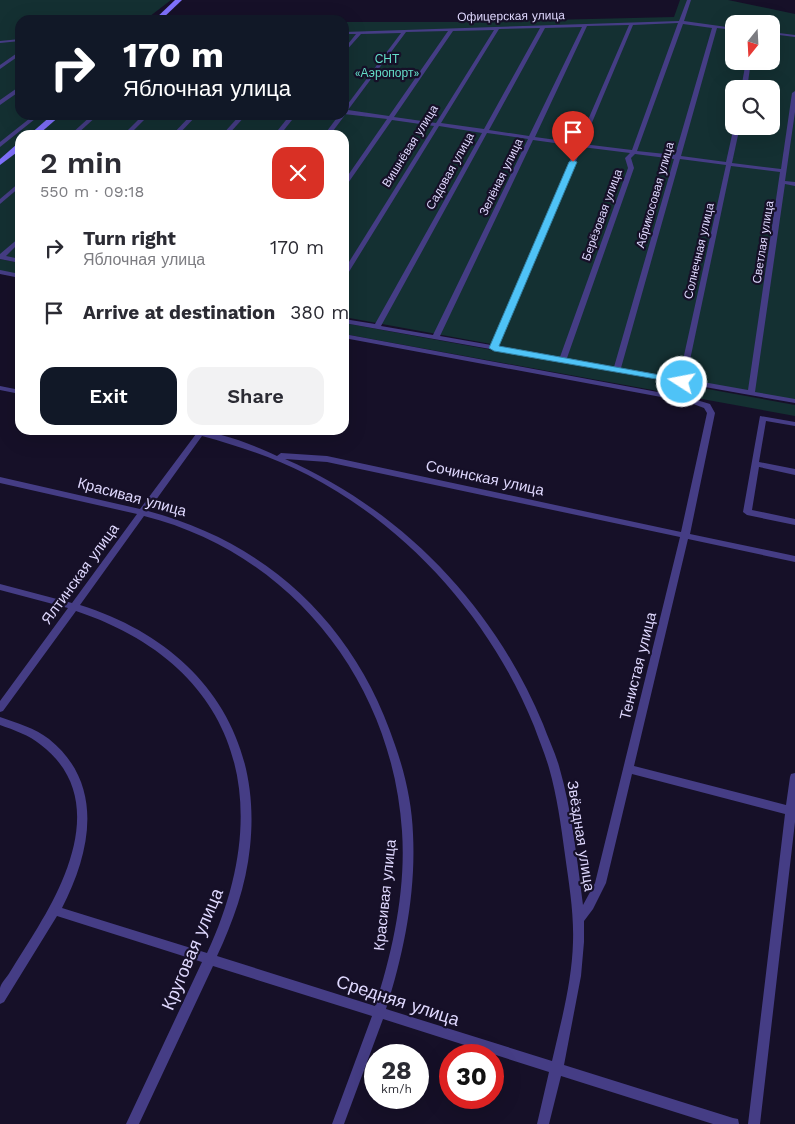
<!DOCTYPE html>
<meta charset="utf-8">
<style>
:root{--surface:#fff;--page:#f2f2f3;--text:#2b2b33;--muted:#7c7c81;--accent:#111827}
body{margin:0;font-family:"Work Sans",sans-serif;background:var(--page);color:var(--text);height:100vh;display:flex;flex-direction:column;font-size:19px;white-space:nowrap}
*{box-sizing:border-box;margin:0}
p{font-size:16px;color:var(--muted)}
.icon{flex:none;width:28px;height:28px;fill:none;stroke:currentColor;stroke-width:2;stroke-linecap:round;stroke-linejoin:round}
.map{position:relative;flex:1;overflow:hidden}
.side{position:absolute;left:15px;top:130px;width:334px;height:305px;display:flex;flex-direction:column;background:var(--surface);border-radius:15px;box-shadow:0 5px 20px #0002}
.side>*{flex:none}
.banner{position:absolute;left:15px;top:15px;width:334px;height:105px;border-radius:15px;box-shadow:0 5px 20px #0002;background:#111827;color:#fff;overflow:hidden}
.needle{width:32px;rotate:198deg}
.buttons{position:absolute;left:725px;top:15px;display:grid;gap:10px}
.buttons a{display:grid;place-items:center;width:55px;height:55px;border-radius:10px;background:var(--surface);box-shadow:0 5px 20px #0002;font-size:25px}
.speed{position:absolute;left:364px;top:1044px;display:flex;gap:10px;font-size:25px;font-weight:700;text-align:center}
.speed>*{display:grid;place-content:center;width:65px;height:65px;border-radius:50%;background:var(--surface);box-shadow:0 5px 20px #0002;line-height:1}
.speed small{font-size:12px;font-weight:400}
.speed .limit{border:8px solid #d22;background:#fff;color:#111}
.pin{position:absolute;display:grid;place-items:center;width:42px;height:42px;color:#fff;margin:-51px -21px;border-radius:50% 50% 50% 0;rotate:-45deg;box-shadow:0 0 5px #0007}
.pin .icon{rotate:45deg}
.me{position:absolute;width:55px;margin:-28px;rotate:281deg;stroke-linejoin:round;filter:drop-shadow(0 0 4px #0008)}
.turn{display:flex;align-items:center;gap:18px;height:105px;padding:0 25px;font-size:22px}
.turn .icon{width:65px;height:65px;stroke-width:2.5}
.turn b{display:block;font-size:35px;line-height:42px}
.round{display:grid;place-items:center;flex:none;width:52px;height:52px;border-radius:15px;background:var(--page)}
.head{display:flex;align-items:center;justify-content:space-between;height:85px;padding:0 25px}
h1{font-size:30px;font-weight:600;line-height:38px}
.action{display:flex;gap:10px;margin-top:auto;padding:10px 25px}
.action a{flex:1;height:58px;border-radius:15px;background:var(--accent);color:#fff;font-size:20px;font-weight:600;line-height:58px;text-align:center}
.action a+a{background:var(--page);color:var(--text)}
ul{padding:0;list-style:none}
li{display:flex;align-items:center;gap:15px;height:65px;padding:0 25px}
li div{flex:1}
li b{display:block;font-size:19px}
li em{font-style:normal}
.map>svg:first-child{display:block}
.green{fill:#143032;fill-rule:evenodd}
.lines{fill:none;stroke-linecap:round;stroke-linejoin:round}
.street{fill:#453d85;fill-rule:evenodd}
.secondary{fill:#7f71fc;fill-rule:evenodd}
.route{fill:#4fc3f7;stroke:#337fa1}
.labels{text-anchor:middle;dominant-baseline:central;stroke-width:4.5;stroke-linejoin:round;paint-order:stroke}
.far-street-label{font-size:12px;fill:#dfd8fe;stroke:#161028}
.far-park-label{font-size:12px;fill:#64dec9;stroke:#161028}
.street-label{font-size:15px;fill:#dfd8fe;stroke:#161028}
.near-street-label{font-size:18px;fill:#dfd8fe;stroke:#161028}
</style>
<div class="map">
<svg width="795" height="1124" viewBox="0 0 795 1124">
<rect width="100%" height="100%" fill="#161028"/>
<g class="green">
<path d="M0,0H171L145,20H20V115H344V22H469L674,17L680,0H728L795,14V400L344,317V135H20V261L0,257ZM734,24H771V61H734ZM734,89H771V126H734Z"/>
<path d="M0,259L20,263V275L0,271Z"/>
<path d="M344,323L795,405V416L344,334Z"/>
</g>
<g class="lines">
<g class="street">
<path d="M687,0H691L684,21L734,28V30L717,28L681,156L726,162L734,126H740L732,163L781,169L792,93L795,91V112L785,181L795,182V186L785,184L755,392L795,399V403L344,323V319L375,324L482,133L439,126L347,275L344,277V270L434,126L392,120L346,186L344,187V181L387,119L344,114V109L401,33L361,34L344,53V49L356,34H344V32L679,21ZM678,23L632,150L583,144L633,25ZM683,24L712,28L675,155L637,151ZM629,25L578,143L535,137L587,26ZM582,27L529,136L489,130L545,28ZM540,28L484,129L441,123L499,29ZM494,30L436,123L394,117L453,31ZM448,31L389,116L348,110L406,32ZM487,133L528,139L433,335L381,326ZM533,140L576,146L491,345L440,336ZM582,147L630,153L625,158L628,168L560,357L497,346ZM635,154L674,159L614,367L567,358L634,168L631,158ZM680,159L726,165L679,378L621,368ZM731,166L780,172L748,390L686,379Z"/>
<path d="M771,32L795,35V37L771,34Z"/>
<path d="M20,39V41L0,43V41Z"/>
<path d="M20,51V55L0,69V65Z"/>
<path d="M746,61H751L747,89H741Z"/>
<path d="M20,86V91L0,105V100Z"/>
<path d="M344,114L345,115L330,135H324L339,115Z"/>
<path d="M34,115H40L0,147V142Z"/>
<path d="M92,115H98L76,135H70Z"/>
<path d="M143,115H149L129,135H123Z"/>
<path d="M191,115H197L178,135H172Z"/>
<path d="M240,115H246L228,135H222Z"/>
<path d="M290,115H296L280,135H274Z"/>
<path d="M20,182V187L0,204V199Z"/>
<path d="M20,237V242L6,256L20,259V263L0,259V254Z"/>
<path d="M0,270L20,274V278L0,274Z"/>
<path d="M344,334L690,398L710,404L715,413L690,534L795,556V562L688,539L634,766L786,805L790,777L791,774L795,773V822L760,1124H748L785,814L632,774L606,883L593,909L584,921V942L581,976L564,1065L733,1118L738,1119L739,1124H713L561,1076L549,1124H537L549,1072L383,1019L344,1124H332L372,1016L213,966L139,1124H126L202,962L57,916L4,1002L0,1004C0,999 0,993 0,988C1,983 7,977 10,972C19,957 29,942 38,927C71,873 105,794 41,745C29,735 14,730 0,725V717C17,723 35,728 49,739C105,784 91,852 62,908L207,953C277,803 240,666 76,611L3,711L0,712V701L68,608L0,590V584L72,603L137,514L0,483V477L140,509L196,434L188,430C215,430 252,444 277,456L281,453L327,456L681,532L707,413L704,408L688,402L344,338ZM202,436C239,446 274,458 308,475C410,528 491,620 534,726C539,740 545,754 549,768C557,796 561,825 565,855C569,884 574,913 573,942C572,982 561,1022 552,1061L386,1009C404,953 416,893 413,834C412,804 405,773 395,745C356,626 269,543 148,511ZM285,459L327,462L680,537L595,883L583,905C577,859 572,811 559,766C555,752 548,738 543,724C494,606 402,510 285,459ZM144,516C291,553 392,681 402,831C406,889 393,951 375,1006L217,956C233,922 246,886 250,847C263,727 192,640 80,605Z"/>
<path d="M0,386L20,390V394L0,390Z"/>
<path d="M760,416L795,422V426L766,421L759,462L795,469V475L759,467L752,510L795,519V525L747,515L743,512Z"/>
</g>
<g class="secondary">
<path d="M175,0H182L161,20H154Z"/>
<path d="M52,115H61L38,135H29Z"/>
<path d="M17,144H20V150L0,165V159Z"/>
</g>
</g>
<path class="route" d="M573,160L577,162L499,346L682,379L685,380V384L494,351L489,348L569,162Z"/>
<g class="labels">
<g class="far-street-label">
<text transform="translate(511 16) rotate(-1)">Офицерская улица</text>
<text transform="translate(410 146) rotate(-58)">Вишнёвая улица</text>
<text transform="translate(450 171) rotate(-61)">Садовая улица</text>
<text transform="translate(501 177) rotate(-64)">Зелёная улица</text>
<text transform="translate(655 195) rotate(-74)">Абрикосовая улица</text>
<text transform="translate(602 215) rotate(-70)">Берёзовая улица</text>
<text transform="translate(763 242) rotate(-81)">Светлая улица</text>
<text transform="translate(699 251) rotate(-77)">Солнечная улица</text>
</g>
<g class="far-park-label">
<text x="387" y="59">СНТ<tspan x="387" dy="14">«Аэропорт»</tspan></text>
</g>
<g class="street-label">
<text transform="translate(485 478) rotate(12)">Сочинская улица</text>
<text transform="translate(132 497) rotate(15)">Красивая улица</text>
<text transform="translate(80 574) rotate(-54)">Ялтинская улица</text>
<text transform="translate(638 666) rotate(-76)">Тенистая улица</text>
<text transform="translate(581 836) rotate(81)">Звёздная улица</text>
<text transform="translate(385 895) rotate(-84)">Красивая улица</text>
</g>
<g class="near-street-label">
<text transform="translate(192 949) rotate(-67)">Круговая улица</text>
<text transform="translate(398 1000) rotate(18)">Средняя улица</text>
</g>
</g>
</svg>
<div class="buttons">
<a><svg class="needle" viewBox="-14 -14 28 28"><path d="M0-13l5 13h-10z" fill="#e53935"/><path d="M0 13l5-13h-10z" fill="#7c7c81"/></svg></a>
<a><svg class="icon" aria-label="search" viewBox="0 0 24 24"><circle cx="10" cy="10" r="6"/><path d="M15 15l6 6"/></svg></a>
</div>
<div class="speed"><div>28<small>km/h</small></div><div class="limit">30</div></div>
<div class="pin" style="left:573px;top:162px;background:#d93025"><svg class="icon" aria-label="arrive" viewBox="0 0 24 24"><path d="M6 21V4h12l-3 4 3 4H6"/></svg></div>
<svg class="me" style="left:682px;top:382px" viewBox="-20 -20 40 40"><circle r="17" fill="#4fc3f7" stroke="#fff" stroke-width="3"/><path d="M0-11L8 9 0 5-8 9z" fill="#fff"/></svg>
<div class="banner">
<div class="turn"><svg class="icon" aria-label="right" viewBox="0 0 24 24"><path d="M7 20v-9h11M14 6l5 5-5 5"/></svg><div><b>170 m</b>Яблочная улица</div></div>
</div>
<section class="side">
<div class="head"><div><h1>2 min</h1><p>550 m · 09:18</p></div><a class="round" style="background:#d93025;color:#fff"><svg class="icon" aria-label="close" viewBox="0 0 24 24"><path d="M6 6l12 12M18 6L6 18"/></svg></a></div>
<ul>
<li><svg class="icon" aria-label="right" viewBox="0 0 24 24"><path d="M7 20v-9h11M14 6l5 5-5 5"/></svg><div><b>Turn right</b><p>Яблочная улица</p></div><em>170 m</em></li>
<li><svg class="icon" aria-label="arrive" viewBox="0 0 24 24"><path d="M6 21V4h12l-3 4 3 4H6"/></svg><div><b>Arrive at destination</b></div><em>380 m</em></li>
</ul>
<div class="action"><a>Exit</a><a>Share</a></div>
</section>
</div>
